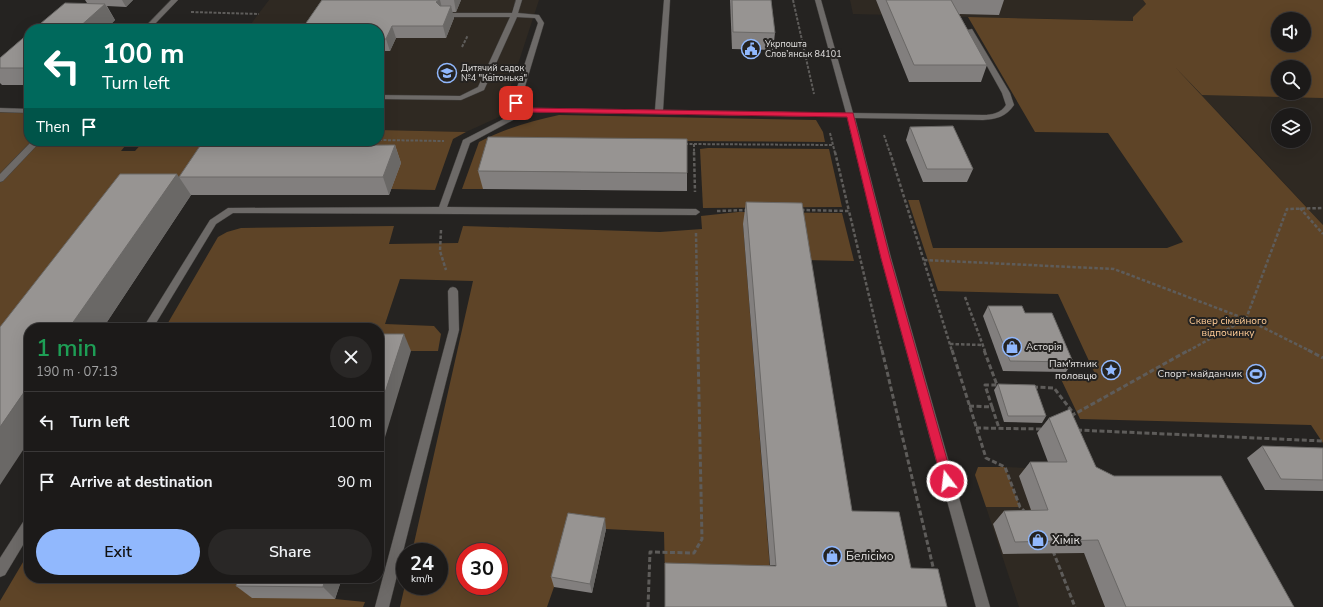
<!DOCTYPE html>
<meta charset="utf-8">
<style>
:root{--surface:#1c1a19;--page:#292726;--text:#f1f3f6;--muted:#a0a1a2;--line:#3a3838;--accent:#91b8fd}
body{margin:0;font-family:"Nunito Sans",sans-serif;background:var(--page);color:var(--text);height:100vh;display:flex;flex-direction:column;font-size:15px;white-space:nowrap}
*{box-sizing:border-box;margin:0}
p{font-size:13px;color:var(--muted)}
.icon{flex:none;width:22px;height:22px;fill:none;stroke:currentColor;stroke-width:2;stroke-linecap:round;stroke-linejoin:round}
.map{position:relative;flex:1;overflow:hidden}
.side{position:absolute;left:24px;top:323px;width:360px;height:260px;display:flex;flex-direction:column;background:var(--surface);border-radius:16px;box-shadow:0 4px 16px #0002,0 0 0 1px var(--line)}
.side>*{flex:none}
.hud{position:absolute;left:24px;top:24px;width:360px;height:122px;border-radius:16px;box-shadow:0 4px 16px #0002,0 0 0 1px var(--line);background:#00695c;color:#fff;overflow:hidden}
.tools{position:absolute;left:1271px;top:12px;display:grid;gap:8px}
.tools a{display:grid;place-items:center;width:40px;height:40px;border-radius:50%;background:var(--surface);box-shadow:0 4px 16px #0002,0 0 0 1px var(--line);font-size:20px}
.speed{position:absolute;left:396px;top:543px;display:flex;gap:8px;font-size:20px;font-weight:700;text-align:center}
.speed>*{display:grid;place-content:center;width:52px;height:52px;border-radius:50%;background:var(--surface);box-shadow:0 4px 16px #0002,0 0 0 1px var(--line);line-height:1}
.speed small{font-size:10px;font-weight:400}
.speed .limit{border:6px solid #d22;background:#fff;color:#111}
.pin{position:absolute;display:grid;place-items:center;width:34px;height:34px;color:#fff;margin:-17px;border-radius:8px;box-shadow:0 2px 6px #0006}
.me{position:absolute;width:44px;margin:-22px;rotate:345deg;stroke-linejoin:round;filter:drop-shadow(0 0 3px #0008)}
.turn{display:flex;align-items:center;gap:14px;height:84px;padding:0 12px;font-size:18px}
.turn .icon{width:52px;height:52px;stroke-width:2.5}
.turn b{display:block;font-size:28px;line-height:34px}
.then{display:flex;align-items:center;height:38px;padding:0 12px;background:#0003;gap:8px;font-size:15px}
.round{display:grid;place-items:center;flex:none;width:42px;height:42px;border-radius:21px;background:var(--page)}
.headline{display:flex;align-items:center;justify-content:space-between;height:68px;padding:0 12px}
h1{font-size:24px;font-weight:600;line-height:30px;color:#1e9e55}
.button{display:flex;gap:8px;margin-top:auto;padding:8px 12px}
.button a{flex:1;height:46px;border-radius:24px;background:var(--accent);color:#111;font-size:16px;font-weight:600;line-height:46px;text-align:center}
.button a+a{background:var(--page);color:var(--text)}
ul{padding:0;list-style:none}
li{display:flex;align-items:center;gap:12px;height:60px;padding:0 12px;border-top:1px solid var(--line)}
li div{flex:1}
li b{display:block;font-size:15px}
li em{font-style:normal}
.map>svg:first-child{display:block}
.built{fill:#2f2922;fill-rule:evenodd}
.green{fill:#5e4427;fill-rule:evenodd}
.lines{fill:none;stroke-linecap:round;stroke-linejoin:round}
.minor-casing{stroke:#42403e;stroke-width:1}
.path-far2{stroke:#5e5c5a;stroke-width:2;stroke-dasharray:3 1.5;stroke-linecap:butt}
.path-far1{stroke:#5e5c5a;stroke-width:2.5;stroke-dasharray:3.5 2;stroke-linecap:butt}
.path{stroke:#5e5c5a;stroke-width:3;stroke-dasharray:5 2.5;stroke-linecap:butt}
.minor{fill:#6d6a68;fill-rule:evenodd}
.wall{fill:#827f7e}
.shaded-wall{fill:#6a6866}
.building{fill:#979492;stroke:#6a6866}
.route{fill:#e11d48;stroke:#92132f}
.labels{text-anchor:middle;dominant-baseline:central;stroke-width:4;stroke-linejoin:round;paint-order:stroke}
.far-poi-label{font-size:9px;fill:#e2e0df;stroke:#252321;text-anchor:start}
.park-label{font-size:10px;fill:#ffcc96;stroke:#252321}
.poi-label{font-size:10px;fill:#e2e0df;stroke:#252321;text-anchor:end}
.near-poi-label{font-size:12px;fill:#e2e0df;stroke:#252321;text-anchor:start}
</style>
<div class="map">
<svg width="1323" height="607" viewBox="0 0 1323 607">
<rect width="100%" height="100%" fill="#252321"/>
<g class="built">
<path d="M269,0H539L501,116L466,132L379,130V29H247Z"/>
<path d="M850,0H1143L1146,4L1134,17L1133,21L853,14Z"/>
<path d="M1199,93L1323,97V225L1238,133ZM1278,115H1304V141H1278Z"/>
<path d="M1005,467L1051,469L1105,607H1019L986,507L1020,506Z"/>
</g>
<g class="green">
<path d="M1143,0H1323V98L1202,95L1174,66L1323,225V443L1311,425L1080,419L1059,375L1095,374L1058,294L938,291L908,200H919L933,248H1167L1183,242L1108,133L1035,132L968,17L1133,21V17L1146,4ZM1278,19H1304V45H1278ZM1278,67H1304V93H1278Z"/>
<path d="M0,110L29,111V141H129L121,151H135L144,141H379V130L466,132L453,139L435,190L391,189L210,164L191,195H135L29,328L0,379Z"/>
<path d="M559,115L816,120L823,132L825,142L675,141L483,189H462L479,142C504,129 531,121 559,115Z"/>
<path d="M708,148L829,149L842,207L703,208L700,149Z"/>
<path d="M738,212L842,213L854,261L803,260L743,224L771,582L665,579L664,532L606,529L571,524L554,587L547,607H400L405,585V586H439V552H412L473,281L400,279L385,324L434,326L441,334L438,351H379V328H165L218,237L227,232L241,228L394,226L389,244L458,243L463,226L660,232L702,229L701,216ZM465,552H499V586H465Z"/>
<path d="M978,467H1005L1020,507H986L975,475Z"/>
<path d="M29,552V578H260L335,599L365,602L363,607H0V601Z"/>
</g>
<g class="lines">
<defs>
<g id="minor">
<path d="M171,0H178L150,29H143Z"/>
<path d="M516,0H522L518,13L539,15L544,23L520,103L528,108L655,110L664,0H670L663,110L846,113L815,0H821L853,113L983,115C992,115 1001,113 1006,105L1002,93L967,30L972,29L1010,93L1014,105C1006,117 996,119 983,120L855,118L891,258L990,607H976L881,258L847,117L528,112L470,143L447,207L696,209L700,212L696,215L233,213L216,224L153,328H143L210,220L228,208L439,207L463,140L521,110L512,103L538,23L535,18L517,17L484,90L461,100L379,99V95L460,96L478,87L510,17H443L440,15L443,13H512Z"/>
<path d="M0,108L29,109V113L0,112Z"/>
<path d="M32,141H41L3,181L0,182V174Z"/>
<path d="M453,287L456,288L458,291L459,330L389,607H375L449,330L448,291L450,288Z"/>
<path d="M29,517V535L5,575L0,577V558L25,519Z"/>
</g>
</defs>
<use href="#minor" class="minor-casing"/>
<g class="path-far2">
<path d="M793,0L814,94"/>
<path d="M191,12L259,14"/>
<path d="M462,47L468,35"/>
<path d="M830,133L835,153"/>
<path d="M884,135L890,153"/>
<path d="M379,140L444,141"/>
<path d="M685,144L833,145"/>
<path d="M694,144V153"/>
</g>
<g class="path-far1">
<path d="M694,152L695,192"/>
<path d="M835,152L849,211"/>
<path d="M890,152L952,351"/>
<path d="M1300,208L1323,234"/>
<path d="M801,210L849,211L882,351"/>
<path d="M717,211L748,210"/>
<path d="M441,230L440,251L446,270"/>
<path d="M696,233L698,351"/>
<path d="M924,260L1114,269L1246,319L1310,351"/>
<path d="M965,297L985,351"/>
<path d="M950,344L983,345"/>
<path d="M1188,351L1246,319L1287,209L1323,208"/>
</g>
<g class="path">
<path d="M882,350L934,571"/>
<path d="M952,350L986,458L1005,467L1020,507L1026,513"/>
<path d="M1308,350L1323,358"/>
<path d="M1033,387L1054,388L1074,414"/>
<path d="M969,406L992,407L985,385H997L984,350"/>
<path d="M992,407L999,428"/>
<path d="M1071,416L1189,350"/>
<path d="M976,428L1043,429"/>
<path d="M1077,430L1323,441"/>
<path d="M1053,551L1075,607"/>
<path d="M648,607L650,552L694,553L702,539L698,350"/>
</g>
<use href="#minor" class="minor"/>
</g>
<g class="wall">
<path d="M85,0H133L126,7L107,6L115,20L106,29H34L87,3Z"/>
<path d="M322,0H461L456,12H452L454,18L446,38H396L390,51H379V29H306L304,26Z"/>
<path d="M730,0H771L775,33L773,50L732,49Z"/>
<path d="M876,0H1004L999,15L959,14L987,65L981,82H909Z"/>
<path d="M29,33V85H2L0,83V58Z"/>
<path d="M910,127L973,169L967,182H923L906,140Z"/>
<path d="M395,145L401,163L389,195H191L103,328H29L179,177Z"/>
<path d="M478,171L687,173V191L483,189Z"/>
<path d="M746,202L852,511L911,568L770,565L743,224Z"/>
<path d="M988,306L1073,362L1066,372L1003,371L983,316Z"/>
<path d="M998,384L1046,416L1042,423L1004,422L994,390Z"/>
<path d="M1049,418L1096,467L1294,607H1105L1084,553L1003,554L993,524L1004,511L1031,510L1019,476L1030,462H1048L1037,433Z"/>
<path d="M1262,446L1323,448V491L1265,490L1247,458Z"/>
<path d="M606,529L592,593L554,587L551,577Z"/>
<path d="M239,578H342L335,599L252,598L236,586Z"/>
</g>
<g class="shaded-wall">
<path d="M122,0H133L126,7Z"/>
<path d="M439,0H440L443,12L436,2Z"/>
<path d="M454,0H461L456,12Z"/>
<path d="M105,4L115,20L106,29H77Z"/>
<path d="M451,6L454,18L446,38L443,26Z"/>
<path d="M392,26L396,38L390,51L386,39Z"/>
<path d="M395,145L401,163L389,195L383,177Z"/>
<path d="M177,174L191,195L103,328H69Z"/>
<path d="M404,334L411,351L379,457V411Z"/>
<path d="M29,385V441L0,485V427Z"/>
<path d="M605,518L606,529L592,593L590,584Z"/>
<path d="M325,578H342L335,599L323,587Z"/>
</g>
<g class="building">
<path d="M322,0H439L436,2L440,6H451L443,26H392L386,39H379V29H356L357,26H304Z"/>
<path d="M732,0H771L775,33L733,32Z"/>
<path d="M886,0H951L987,65H914Z"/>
<path d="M65,3L105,4L77,29H34Z"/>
<path d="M29,33V68H0V58Z"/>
<path d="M953,126L973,169H927L910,127Z"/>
<path d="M488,137L687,139V173L478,171Z"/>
<path d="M395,145L383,177H179L200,146Z"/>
<path d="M120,174H177L69,328H29V385L0,427V327Z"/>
<path d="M746,202L802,203L852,511L899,512L911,568L938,569L947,607H665V563L776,566Z"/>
<path d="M988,306H1022L1025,313H1052L1073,362L1010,361Z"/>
<path d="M379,334H404L379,411Z"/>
<path d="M998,384L1035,385L1046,416H1008Z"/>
<path d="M1070,409L1096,467L1114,476H1221L1294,607H1126L1098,540L1015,542L1004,511L1048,510L1030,462H1067L1049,418Z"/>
<path d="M1262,446L1323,448V480L1281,479Z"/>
<path d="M568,513L605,518L590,584L551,577Z"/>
<path d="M239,578H325L323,587L236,586Z"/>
</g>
<path class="route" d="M516,101L523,107L527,108L853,113L890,258L953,481L951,484L947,486L943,484L942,481L881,258L847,117L527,112L519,110L512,103Z"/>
<defs>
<symbol id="civic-ring" viewBox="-11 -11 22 22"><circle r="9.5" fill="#252321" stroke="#91b8fd" stroke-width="1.5"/><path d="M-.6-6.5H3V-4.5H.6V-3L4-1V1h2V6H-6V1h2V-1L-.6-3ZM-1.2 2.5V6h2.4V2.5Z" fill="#91b8fd"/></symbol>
<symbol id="school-ring" viewBox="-11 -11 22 22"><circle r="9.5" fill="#252321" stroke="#91b8fd" stroke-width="1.5"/><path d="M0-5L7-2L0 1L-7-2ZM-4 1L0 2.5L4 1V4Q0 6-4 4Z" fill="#91b8fd"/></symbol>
<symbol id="shop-ring" viewBox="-11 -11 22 22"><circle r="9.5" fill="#252321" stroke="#91b8fd" stroke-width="1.5"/><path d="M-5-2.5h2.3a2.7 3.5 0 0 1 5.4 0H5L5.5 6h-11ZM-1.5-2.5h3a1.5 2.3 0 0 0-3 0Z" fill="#91b8fd"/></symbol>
<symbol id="sight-ring" viewBox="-11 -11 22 22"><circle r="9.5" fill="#252321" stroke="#91b8fd" stroke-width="1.5"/><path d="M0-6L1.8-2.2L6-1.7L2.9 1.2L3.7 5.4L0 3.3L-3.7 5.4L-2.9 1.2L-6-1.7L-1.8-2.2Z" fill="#91b8fd"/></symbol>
<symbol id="stadium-ring" viewBox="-11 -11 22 22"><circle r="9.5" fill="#252321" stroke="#91b8fd" stroke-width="1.5"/><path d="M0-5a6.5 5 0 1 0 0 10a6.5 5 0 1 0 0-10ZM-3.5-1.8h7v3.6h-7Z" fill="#91b8fd"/></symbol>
</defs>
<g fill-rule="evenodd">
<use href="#civic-ring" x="740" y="38" width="22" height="22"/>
<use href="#school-ring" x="436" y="62" width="22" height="22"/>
<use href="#shop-ring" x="1001" y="336" width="22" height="22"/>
<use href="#sight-ring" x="1100" y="359" width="22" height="22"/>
<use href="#stadium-ring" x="1245" y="363" width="22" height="22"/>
<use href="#shop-ring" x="1027" y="529" width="22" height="22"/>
<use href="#shop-ring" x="821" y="545" width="22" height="22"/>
</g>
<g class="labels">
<g class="far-poi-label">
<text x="765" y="44">Укрпошта<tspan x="765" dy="10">Слов’янськ 84101</tspan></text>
<text x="461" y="68">Дитячий садок<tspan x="461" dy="10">№4 "Квітонька"</tspan></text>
</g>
<g class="park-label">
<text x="1228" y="321">Сквер сімейного<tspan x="1228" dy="12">відпочинку</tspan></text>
</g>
<g class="poi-label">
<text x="1026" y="347" text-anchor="start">Асторія</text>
<text x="1097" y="364">Пам'ятник<tspan x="1097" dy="12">половцю</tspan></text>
<text x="1242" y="374">Спорт-майданчик</text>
</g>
<g class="near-poi-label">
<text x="1052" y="540">Хімік</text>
<text x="846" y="556">Белісімо</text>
</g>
</g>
</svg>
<div class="tools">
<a><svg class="icon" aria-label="sound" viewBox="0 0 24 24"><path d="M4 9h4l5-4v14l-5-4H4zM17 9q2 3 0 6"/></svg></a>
<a><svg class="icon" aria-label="search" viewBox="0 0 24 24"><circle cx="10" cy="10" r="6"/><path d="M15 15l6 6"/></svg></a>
<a><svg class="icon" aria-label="layers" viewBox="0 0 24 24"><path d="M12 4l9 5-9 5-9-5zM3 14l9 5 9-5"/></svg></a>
</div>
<div class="speed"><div>24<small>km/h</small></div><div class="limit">30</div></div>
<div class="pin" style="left:516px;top:103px;background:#d93025"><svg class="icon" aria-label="arrive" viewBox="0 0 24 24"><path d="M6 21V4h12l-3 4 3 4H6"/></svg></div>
<svg class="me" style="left:947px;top:481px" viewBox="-20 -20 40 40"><circle r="17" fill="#e11d48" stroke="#fff" stroke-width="3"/><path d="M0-11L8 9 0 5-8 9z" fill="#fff"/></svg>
<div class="hud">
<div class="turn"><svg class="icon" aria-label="left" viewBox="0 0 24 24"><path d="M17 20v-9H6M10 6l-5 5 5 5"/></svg><div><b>100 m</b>Turn left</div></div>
<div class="then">Then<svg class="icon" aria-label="arrive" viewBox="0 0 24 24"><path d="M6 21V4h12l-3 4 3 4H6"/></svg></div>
</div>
<section class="side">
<div class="headline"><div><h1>1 min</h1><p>190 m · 07:13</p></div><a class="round"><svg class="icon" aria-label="close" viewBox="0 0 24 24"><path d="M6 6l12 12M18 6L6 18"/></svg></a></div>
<ul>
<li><svg class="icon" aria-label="left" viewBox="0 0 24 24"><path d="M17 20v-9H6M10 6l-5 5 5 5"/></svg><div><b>Turn left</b></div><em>100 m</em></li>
<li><svg class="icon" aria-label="arrive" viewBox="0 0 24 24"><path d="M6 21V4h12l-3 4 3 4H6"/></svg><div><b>Arrive at destination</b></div><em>90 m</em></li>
</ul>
<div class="button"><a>Exit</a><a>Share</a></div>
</section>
</div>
